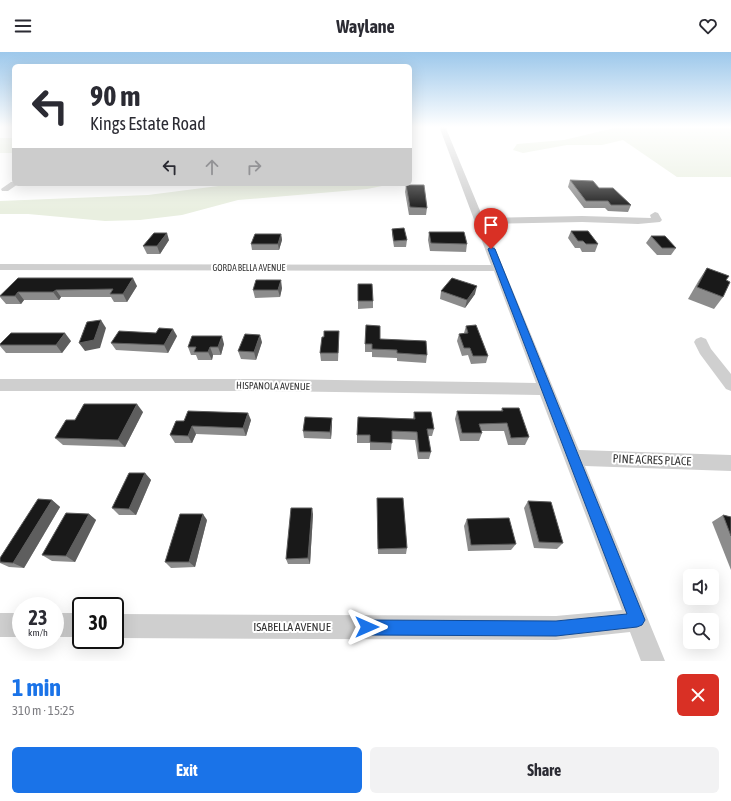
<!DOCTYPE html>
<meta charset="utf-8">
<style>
:root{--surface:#fff;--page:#f2f2f3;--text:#2b2b33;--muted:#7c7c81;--accent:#1a73e8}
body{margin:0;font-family:"Asap Condensed",sans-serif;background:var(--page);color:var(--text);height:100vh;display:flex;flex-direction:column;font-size:15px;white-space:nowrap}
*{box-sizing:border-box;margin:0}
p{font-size:13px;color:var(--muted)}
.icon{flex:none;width:22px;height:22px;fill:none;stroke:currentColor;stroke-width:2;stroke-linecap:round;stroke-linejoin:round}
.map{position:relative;height:609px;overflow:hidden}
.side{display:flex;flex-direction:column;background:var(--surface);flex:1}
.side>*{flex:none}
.guide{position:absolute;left:12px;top:12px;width:400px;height:122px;border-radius:6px;box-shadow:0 4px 16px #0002;background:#fff;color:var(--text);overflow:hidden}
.controls{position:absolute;left:683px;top:517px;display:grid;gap:8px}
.controls a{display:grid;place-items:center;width:36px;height:36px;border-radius:6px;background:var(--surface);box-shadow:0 4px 16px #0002;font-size:20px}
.speed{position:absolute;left:12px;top:545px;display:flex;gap:8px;font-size:20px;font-weight:700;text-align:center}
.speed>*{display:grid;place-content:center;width:52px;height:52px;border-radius:50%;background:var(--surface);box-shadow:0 4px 16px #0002;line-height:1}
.speed small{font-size:10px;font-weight:400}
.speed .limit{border:2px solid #111;border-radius:6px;background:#fff;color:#111}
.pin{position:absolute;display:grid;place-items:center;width:34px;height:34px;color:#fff;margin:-41px -17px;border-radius:50% 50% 50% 0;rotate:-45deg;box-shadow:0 0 4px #0007}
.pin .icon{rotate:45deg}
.me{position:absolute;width:44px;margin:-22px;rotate:90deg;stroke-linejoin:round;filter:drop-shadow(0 0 3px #0008)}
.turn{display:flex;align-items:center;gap:14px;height:84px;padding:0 12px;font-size:18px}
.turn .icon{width:52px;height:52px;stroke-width:2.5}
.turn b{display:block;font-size:28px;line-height:34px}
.lanes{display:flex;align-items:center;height:38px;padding:0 12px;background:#0003;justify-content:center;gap:20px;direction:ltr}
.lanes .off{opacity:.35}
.round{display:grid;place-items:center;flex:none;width:42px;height:42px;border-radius:6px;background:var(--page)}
.summary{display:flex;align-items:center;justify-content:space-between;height:68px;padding:0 12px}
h1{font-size:24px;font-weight:700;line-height:30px;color:var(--accent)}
.cta{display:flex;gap:8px;margin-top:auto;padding:8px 12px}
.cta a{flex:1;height:46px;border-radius:6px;background:var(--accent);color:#fff;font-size:16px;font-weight:700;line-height:46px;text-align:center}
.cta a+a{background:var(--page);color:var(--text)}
header{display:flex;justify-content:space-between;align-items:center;height:52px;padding:0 12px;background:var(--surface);font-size:18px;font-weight:700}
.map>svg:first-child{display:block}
.green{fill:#e9efe0}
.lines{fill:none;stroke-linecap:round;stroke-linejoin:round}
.minor{fill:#cfcfcf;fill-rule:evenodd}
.wall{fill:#8c8c8c}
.shaded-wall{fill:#5e5e5e}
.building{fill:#191919;stroke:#5e5e5e}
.route{fill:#1a73e8;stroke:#114b97}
.labels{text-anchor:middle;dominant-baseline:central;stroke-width:4;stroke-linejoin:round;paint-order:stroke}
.far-street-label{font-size:9px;fill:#323232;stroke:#fff}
.street-label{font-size:10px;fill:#323232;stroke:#fff}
.near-street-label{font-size:12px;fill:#323232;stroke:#fff}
</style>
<header><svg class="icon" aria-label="menu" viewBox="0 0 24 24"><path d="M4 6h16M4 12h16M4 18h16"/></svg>Waylane<svg class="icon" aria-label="heart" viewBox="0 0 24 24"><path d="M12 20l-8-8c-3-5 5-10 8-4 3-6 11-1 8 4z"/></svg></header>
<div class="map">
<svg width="731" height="609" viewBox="0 0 731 609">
<rect width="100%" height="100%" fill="#fff"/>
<g class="green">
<path d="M623,74H731V125H677L623,88L602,93H567L523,101L513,98L517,92L564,88Z"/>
<rect x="0" y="86" width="14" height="15"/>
<path d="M234,132H392L367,137L238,148L182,163L140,168L105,169L28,162H0V149L148,143Z"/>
</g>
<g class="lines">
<g class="minor">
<path d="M439,74H445L483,166L582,164L651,166L650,163L655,160L658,161L662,168L660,170L638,172L582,170L485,172L579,398L731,403V419L585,414L665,609H641L630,580L556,588L115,586V562L556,564L622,558L540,343L266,339H0V327H266L536,331L494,219L0,218V212L491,213Z"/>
<path d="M11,130H14V132H18L8,139H2L1,137Z"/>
<path d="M701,285L706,287L711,297L731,322V339L726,337L700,302L694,290L696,287Z"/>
<rect x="0" y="561" width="21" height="24"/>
<rect x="55" y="561" width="26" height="24"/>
</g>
</g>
<g class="wall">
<path d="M570,128L599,136L631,153L628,160L608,159L605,156H584L568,135Z"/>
<path d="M406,133L427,156L426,163H409L405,140Z"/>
<path d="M392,177L407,188L406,195H394L392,183Z"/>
<path d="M571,179L598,192L595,200H582L580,196H575L568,186Z"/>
<path d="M429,180L467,192L466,200L430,199L428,188Z"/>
<path d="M281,182L282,188L279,198H252L251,192Z"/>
<path d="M651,184L676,196L671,203H657L646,191Z"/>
<path d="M169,188L160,202H147L143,194Z"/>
<path d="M707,216L726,228L723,245L714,257L688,247L699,228Z"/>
<path d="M18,226L137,234L127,250H114L111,245H61L59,248H24L21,252H6L0,245V243Z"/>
<path d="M358,232L373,249V256L358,257Z"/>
<path d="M282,236L280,245L255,246L253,238Z"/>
<path d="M441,239L475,242L465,256L440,247Z"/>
<path d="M466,274L488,304L486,311L471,312L468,303L462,304L457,289L459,282L464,281Z"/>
<path d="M339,279V287L338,309H321L320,301L324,285Z"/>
<path d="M177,284L168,301L116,298L111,291Z"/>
<path d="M380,287L427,303L426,311L397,309V306L372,305V300H365V292Z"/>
<path d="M71,289L62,301H6L0,294V292Z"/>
<path d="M262,290L256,308L241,307L238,299Z"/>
<path d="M224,292L221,303H213L212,308H198L196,303H191L188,295Z"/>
<path d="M502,356L529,385L525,393H508L504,379H481L482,381L479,389H460L455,367L457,359H501Z"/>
<path d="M143,360L125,395L63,393L55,386L75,368Z"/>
<path d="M414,360L434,377L432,384H428L431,400L429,407H418L415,388L392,387L391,398H370V391H357V383L413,367Z"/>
<path d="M251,368L246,384L196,382L192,391H175L170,383L176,369Z"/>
<path d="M332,373L331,387L304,386L303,379Z"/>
<path d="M145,421L151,428L136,463H119L112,456Z"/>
<path d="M377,446L407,496L406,502H378Z"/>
<path d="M52,448L60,455L24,516L9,515L0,511V506Z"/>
<path d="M528,449L563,491L557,497L534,496L524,456Z"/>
<path d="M89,462L96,468L75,510L52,509L42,503Z"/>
<path d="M313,462L310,512H288L286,507Z"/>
<path d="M723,463L731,465V518L712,470Z"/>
<path d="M467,467L516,492L511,498L468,499L464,474Z"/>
<path d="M207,468L195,515L171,516L165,510Z"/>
</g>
<g class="shaded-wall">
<path d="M167,181L169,188L160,202L157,194Z"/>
<path d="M281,182L282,188L279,198L278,192Z"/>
<path d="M133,226L137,234L127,250L123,242Z"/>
<path d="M281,228L282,236L280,245L278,238Z"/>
<path d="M477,234L475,242L465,256L467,248Z"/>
<path d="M56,238L61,245L59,248L53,240Z"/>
<path d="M18,240L24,248L21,252L15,244Z"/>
<path d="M101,268L106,276L100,296L85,299L79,291Z"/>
<path d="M173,277L177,284L168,301L164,293Z"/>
<path d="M65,281L71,289L62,301L56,293Z"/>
<path d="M260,283L262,290L256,308L254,300Z"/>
<path d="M222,284L224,292L221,303L218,295Z"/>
<path d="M210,295L213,303L212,308L208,300Z"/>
<path d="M137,352L143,360L125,395L118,388Z"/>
<path d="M248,361L251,368L246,384L243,376Z"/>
<path d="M332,366V373L331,387L330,380Z"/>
<path d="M192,374L196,382L192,391L188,384Z"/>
<path d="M145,421L151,428L136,463L129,457Z"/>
<path d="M52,448L60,455L24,516L13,511Z"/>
<path d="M312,456L313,462L310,512L308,506Z"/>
<path d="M89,462L96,468L75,510L66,504Z"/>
<path d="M203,462L207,468L195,515L189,510Z"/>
</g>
<g class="building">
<path d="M570,128L593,129L599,136H613L631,153H611L608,149H586Z"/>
<path d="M406,133H424L427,156L410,155Z"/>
<path d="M404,176L407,188L394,189L392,177Z"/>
<path d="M571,179H588L598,192H586L583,189H578Z"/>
<path d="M429,180H464L467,192L431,191Z"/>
<path d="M154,181H167L157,194H143Z"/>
<path d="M255,182H281L278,192H251Z"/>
<path d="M651,184H665L676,196H662Z"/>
<path d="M707,216L729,224L726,228L730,230L723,245L697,235Z"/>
<path d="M18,226H133L123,242H110L113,237L56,238L53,240H18L15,244H0Z"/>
<path d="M452,226L477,234L467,248L441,239Z"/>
<path d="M256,228H281L278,238H253Z"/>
<path d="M358,232H372L373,249H358Z"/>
<path d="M101,268L94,288L79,291L87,270Z"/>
<path d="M366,273L380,274V287L426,289L427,303L397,301V298L372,297V292H365Z"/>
<path d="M476,273L488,304H473L470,296H464L459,282L468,281L466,274Z"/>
<path d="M159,276L173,277L164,293L111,291L119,279L156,281Z"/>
<path d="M324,279H339L338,301H320L322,285H324Z"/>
<path d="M11,281H65L56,293H0V292Z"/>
<path d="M245,282L260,283L254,300L238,299Z"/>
<path d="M192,284H222L218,295H210L208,300H194L196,295H188Z"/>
<path d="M84,352H137L118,388L55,386L66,368H75Z"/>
<path d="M502,356H519L529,385L511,386L507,371L479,372L482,381H462L457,359H503Z"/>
<path d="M188,359L248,361L243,376L192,374L188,384L170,383L176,369H184Z"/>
<path d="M414,360H431L434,377H427L431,400H419L417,380L392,379V391L370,390V383H357L358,365L415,367Z"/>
<path d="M305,365L332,366L330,380L303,379Z"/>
<path d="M129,421H145L129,457L112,456Z"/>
<path d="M377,446H403L407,496L378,497Z"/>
<path d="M38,447L52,448L13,511L0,510V506Z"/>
<path d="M528,449L551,450L563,491L539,490Z"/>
<path d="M291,456H312L308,506L286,507Z"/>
<path d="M66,461L89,462L66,504L42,503Z"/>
<path d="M180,462H203L189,510H165Z"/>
<path d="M723,463L731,465V484Z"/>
<path d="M509,466L516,492L471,493L467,467Z"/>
</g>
<linearGradient id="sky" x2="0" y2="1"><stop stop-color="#9dc8eb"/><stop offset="0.47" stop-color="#fff"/><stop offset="1" stop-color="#fff" stop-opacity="0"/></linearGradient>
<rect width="731" height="159" fill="url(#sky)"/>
<path class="route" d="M491,195L495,197L645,568L642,573L637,575L556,584L367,583L362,581L360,575L362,570L367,568L556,569L627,562L488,197Z"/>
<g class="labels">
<g class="far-street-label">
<text x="249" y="216">GORDA BELLA AVENUE</text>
</g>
<g class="street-label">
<text transform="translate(273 334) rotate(1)">HISPANOLA AVENUE</text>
</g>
<g class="near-street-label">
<text transform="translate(652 408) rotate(2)">PINE ACRES PLACE</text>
<text x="292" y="575">ISABELLA AVENUE</text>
</g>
</g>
</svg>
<div class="controls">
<a><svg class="icon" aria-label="sound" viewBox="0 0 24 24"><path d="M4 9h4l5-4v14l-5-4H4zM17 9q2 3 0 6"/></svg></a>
<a><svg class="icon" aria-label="search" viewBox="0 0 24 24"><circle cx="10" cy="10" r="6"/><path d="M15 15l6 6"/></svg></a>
</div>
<div class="speed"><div>23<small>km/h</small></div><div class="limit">30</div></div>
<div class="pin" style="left:491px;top:197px;background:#d93025"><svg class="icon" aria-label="arrive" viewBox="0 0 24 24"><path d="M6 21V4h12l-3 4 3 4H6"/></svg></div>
<svg class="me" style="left:367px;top:575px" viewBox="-20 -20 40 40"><path d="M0-17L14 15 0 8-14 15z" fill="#1a73e8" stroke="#fff" stroke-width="4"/></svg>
<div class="guide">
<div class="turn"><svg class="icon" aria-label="left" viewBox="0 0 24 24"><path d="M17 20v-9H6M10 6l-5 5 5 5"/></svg><div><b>90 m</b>Kings Estate Road</div></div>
<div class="lanes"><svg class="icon" aria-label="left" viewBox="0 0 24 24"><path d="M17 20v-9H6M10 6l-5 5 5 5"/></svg><svg class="icon off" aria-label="ahead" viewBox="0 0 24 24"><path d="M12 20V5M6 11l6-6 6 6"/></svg><svg class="icon off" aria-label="right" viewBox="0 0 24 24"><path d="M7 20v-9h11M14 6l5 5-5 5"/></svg></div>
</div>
</div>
<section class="side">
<div class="summary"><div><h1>1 min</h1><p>310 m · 15:25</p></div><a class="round" style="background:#d93025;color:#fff"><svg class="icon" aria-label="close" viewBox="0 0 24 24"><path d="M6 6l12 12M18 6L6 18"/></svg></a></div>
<div class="cta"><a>Exit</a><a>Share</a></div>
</section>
